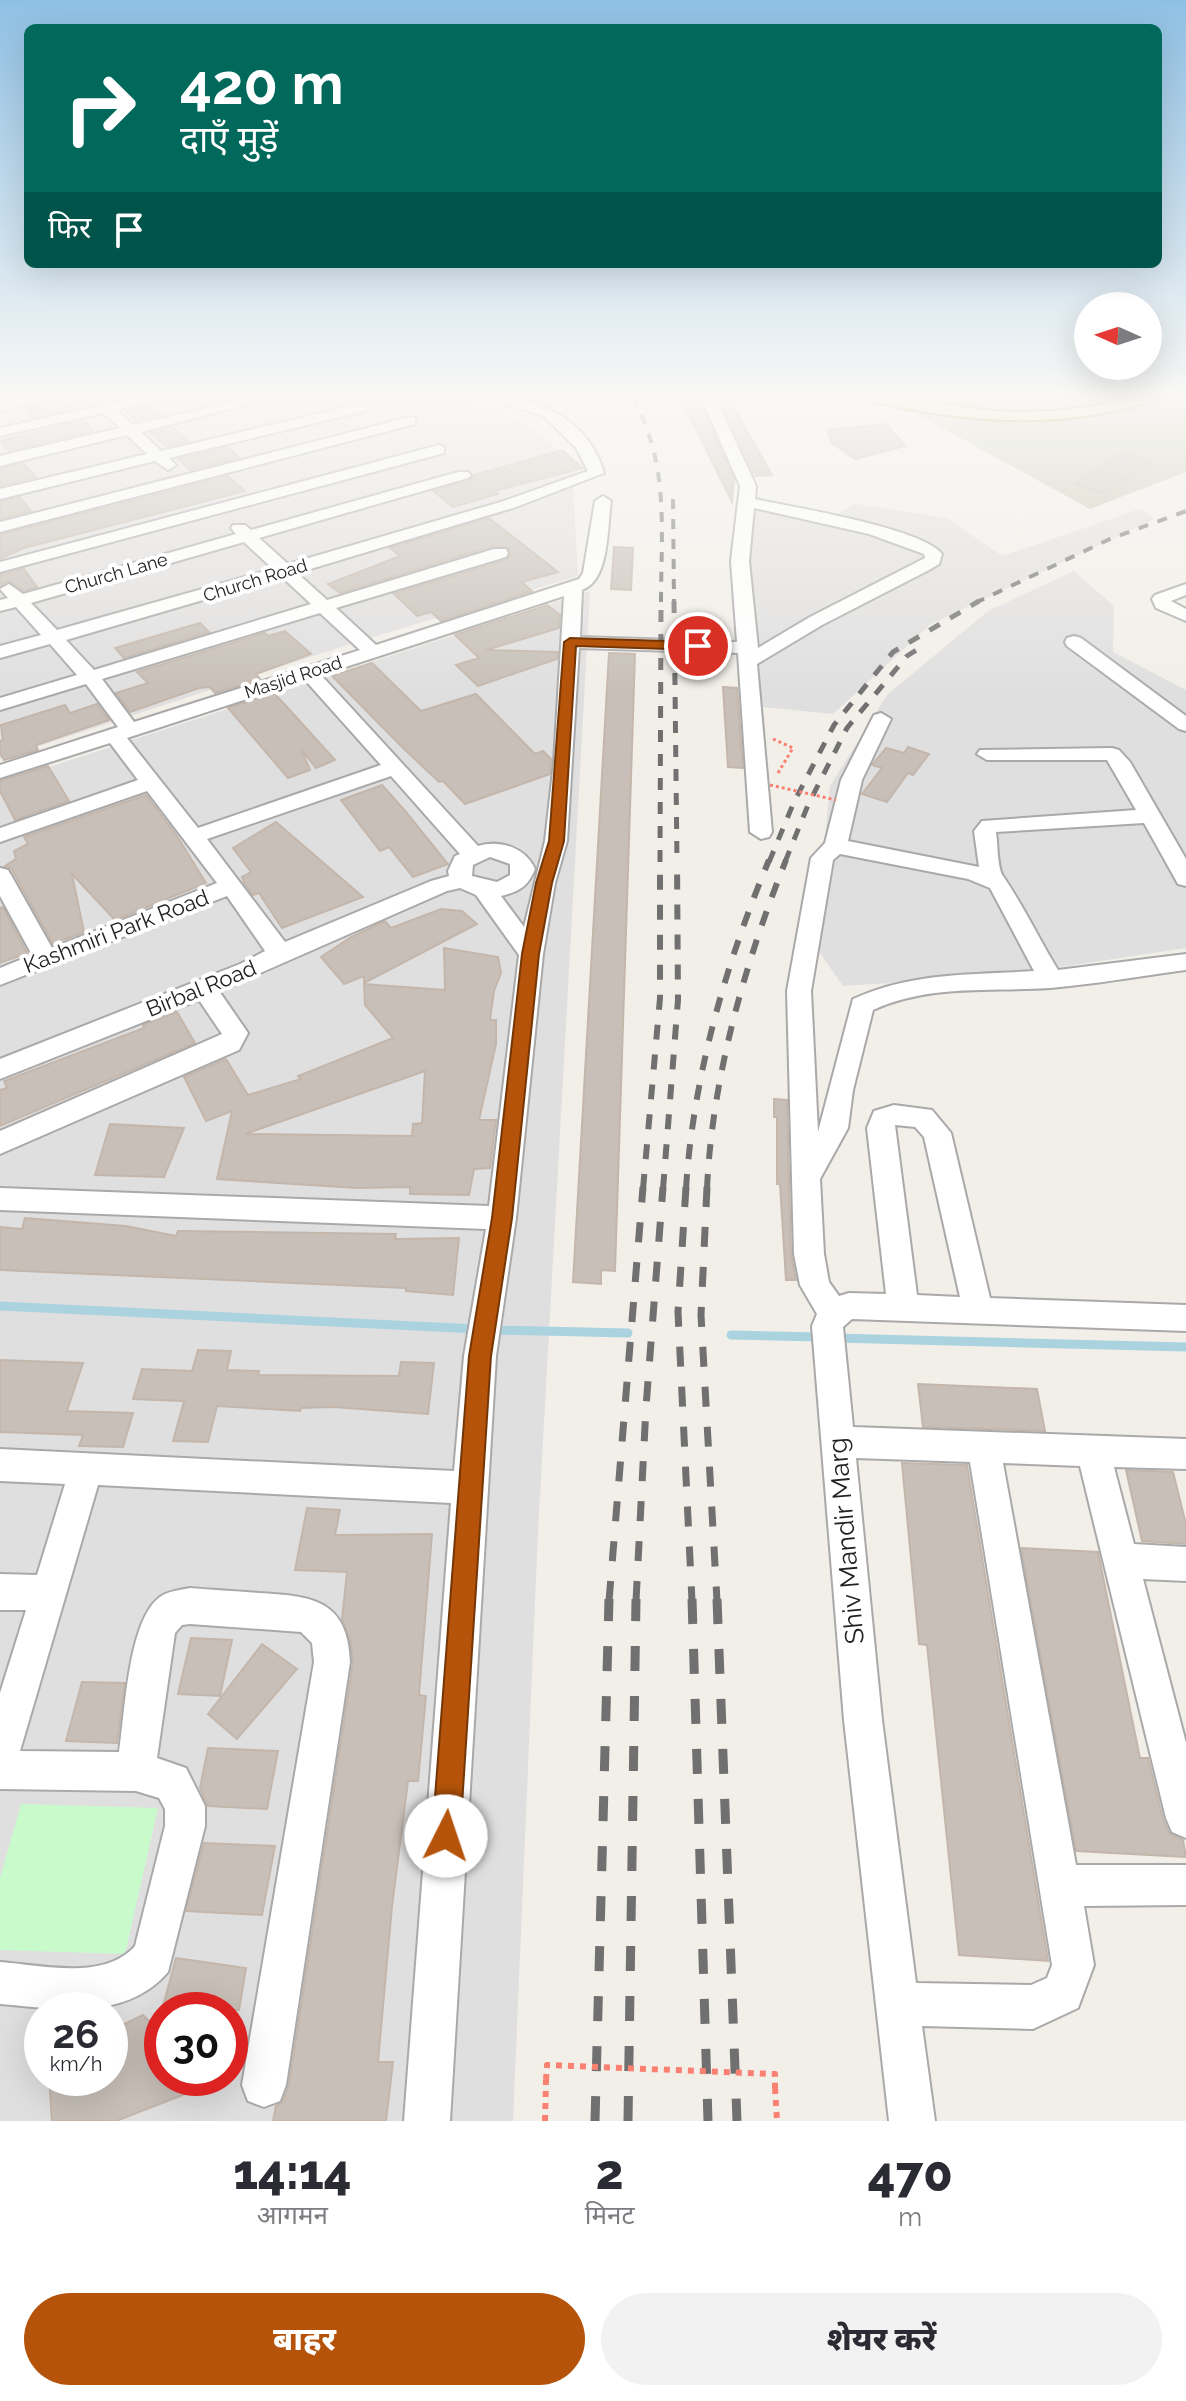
<!DOCTYPE html>
<html lang="hi">
<meta charset="utf-8">
<style>
:root{--surface:#fff;--page:#f2f2f3;--text:#2b2b33;--muted:#7c7c81;--accent:#b45309}
body{margin:0;font-family:Raleway,"Noto Sans Devanagari",sans-serif;background:var(--page);color:var(--text);height:100vh;display:flex;flex-direction:column;font-size:30px;white-space:nowrap}
*{box-sizing:border-box;margin:0}
p{font-size:26px;color:var(--muted)}
.icon{flex:none;width:44px;height:44px;fill:none;stroke:currentColor;stroke-width:2;stroke-linecap:round;stroke-linejoin:round}
.map{position:relative;height:2121px;overflow:hidden}
.side{display:flex;flex-direction:column;background:var(--surface);flex:1}
.side>*{flex:none}
.hud{position:absolute;left:24px;top:24px;width:1138px;height:244px;border-radius:12px;box-shadow:0 8px 32px #0002;background:#00695c;color:#fff;overflow:hidden}
.needle{width:52px;rotate:273deg}
.buttons{position:absolute;left:1074px;top:292px;display:grid;gap:16px}
.buttons a{display:grid;place-items:center;width:88px;height:88px;border-radius:50%;background:var(--surface);box-shadow:0 8px 32px #0002;font-size:40px}
.speed{position:absolute;left:24px;top:1992px;display:flex;gap:16px;font-size:40px;font-weight:700;text-align:center}
.speed>*{display:grid;place-content:center;width:104px;height:104px;border-radius:50%;background:var(--surface);box-shadow:0 8px 32px #0002;line-height:1}
.speed small{font-size:20px;font-weight:400}
.speed .limit{border:12px solid #d22;background:#fff;color:#111}
.pin{position:absolute;display:grid;place-items:center;width:68px;height:68px;color:#fff;margin:-34px;border:4px solid #fff;border-radius:50%;box-shadow:0 2px 8px #0007}
.me{position:absolute;width:88px;margin:-44px;rotate:4deg;stroke-linejoin:round;filter:drop-shadow(0 0 6px #0008)}
.turn{display:flex;align-items:center;gap:28px;height:168px;padding:0 24px;font-size:36px}
.turn .icon{width:104px;height:104px;stroke-width:2.5}
.turn b{display:block;font-size:56px;line-height:68px}
.then{display:flex;align-items:center;height:76px;padding:0 24px;background:#0003;gap:16px;font-size:30px}
.eta{display:flex;justify-content:space-evenly;align-items:center;height:136px;text-align:center}
.eta b{font-size:48px;font-weight:800;line-height:56px}
.cta{display:flex;gap:16px;margin-top:auto;padding:16px 24px}
.cta a{flex:1;height:92px;border-radius:48px;background:var(--accent);color:#fff;font-size:32px;font-weight:800;line-height:92px;text-align:center}
.cta a+a{background:var(--page);color:var(--text)}
.map>svg:first-child{display:block}
.residential{fill:#e0dfdf;fill-rule:evenodd}
.construction{fill:#c7c7b4}
.park{fill:#c8facc}
.lines{fill:none;stroke-linecap:round;stroke-linejoin:round}
.stream{stroke:#aad3df;stroke-width:9}
.building{fill:#c7bfb8;stroke:#c4b6ab;stroke-width:2;fill-rule:evenodd}
.minor-casing{stroke:#a9a9a9;stroke-width:4}
.major-casing{stroke:#a06b00;stroke-width:4}
.path-far1{stroke:#fa8072;stroke-width:3;stroke-dasharray:3 3;stroke-linecap:butt}
.path{stroke:#fa8072;stroke-width:6;stroke-dasharray:6 6;stroke-linecap:butt}
.minor{fill:#fff;fill-rule:evenodd}
.major{fill:#fcd6a4;fill-rule:evenodd}
.rail-far4{stroke:#707070;stroke-width:4;stroke-dasharray:10 10;stroke-linecap:butt}
.rail-far3{stroke:#707070;stroke-width:5;stroke-dasharray:12 12;stroke-linecap:butt}
.rail-far2{stroke:#707070;stroke-width:6;stroke-dasharray:15 15;stroke-linecap:butt}
.rail-far1{stroke:#707070;stroke-width:7;stroke-dasharray:20 20;stroke-linecap:butt}
.rail{stroke:#707070;stroke-width:9;stroke-dasharray:25 25;stroke-linecap:butt}
.path-bridge-far1{stroke:#fa8072;stroke-width:3;stroke-dasharray:3 3;stroke-linecap:butt}
.path-bridge{stroke:#fa8072;stroke-width:6;stroke-dasharray:6 6;stroke-linecap:butt}
.route{fill:#b45309;stroke:#753606;stroke-width:2}
.labels{text-anchor:middle;dominant-baseline:central;stroke-width:8;stroke-linejoin:round;paint-order:stroke}
.far-street-label{font-size:18px;fill:#222;stroke:#fff}
.street-label{font-size:22px;fill:#222;stroke:#fff}
.near-street-label{font-size:26px;fill:#222;stroke:#fff}
</style>
<div class="map">
<svg width="1186" height="2121" viewBox="0 0 1186 2121">
<rect width="100%" height="100%" fill="#f2efe9"/>
<g class="residential">
<path d="M0,397H461L492,408L545,437L572,465L578,576L359,641L0,759Z"/>
<path d="M855,504L947,518L1002,556L1140,509L1155,519L931,624L833,714L762,707L750,580L753,507L824,521Z"/>
<path d="M1074,571L1114,606L1113,652L1186,690V948L994,977L843,986L815,946L830,786L887,695L988,611Z"/>
<path d="M590,591L538,1532L513,2121H0V783ZM42,2010H110V2078H42ZM162,2010H230V2078H162Z"/>
</g>
<path class="construction" d="M797,397H1186V472L1090,509L897,403Z"/>
<path class="park" d="M21,1804L158,1808L125,1954L0,1950V1878Z"/>
<g class="lines">
<g class="stream">
<path d="M0,1306L478,1329"/>
<path d="M491,1330L628,1333"/>
<path d="M731,1335L820,1337"/>
<path d="M836,1338L1186,1347"/>
</g>
</g>
<g class="building">
<path d="M59,397L73,409L33,418L25,408L57,400Z"/>
<path d="M685,397H698L734,479L732,502L682,401H687Z"/>
<path d="M718,397H728L772,475L755,476Z"/>
<path d="M150,404L161,415L136,421L126,411Z"/>
<path d="M84,420L93,431L9,451L0,441Z"/>
<path d="M886,424L905,446L855,459L832,443L827,430Z"/>
<path d="M173,427L188,441L167,447L151,432Z"/>
<path d="M228,447L239,458L190,470L178,459Z"/>
<path d="M562,450L583,468L494,491L498,494L453,507L433,491L469,481L474,475Z"/>
<path d="M1124,453L1152,462L1103,494L1074,484Z"/>
<path d="M23,463L36,477L0,486V469Z"/>
<path d="M228,476L245,491L24,548L0,559V535Z"/>
<path d="M20,497L31,511L0,519V502Z"/>
<path d="M489,518L558,572L522,582L532,591L441,621L431,612L417,616L394,594L507,560L511,554L509,548L493,546L340,593L328,584L400,556L390,548Z"/>
<path d="M614,547L633,548L631,590L611,589Z"/>
<path d="M24,569L37,587L24,591L8,581L0,586V575Z"/>
<path d="M547,605L560,615L559,628L486,650L558,652L557,659L478,686L456,665L479,658L455,635Z"/>
<path d="M200,623L209,632L124,658L115,648Z"/>
<path d="M285,631L311,654L256,674L260,679L215,693L210,687L199,688L130,712L116,693L148,683L137,672L265,633L268,636Z"/>
<path d="M609,653L635,654L615,1271L601,1270V1284L573,1282Z"/>
<path d="M372,663L421,711L476,694L535,754L543,751L551,759L550,774L465,804L443,781L439,782L404,749L332,676Z"/>
<path d="M723,687L737,688L743,768L728,767Z"/>
<path d="M274,693L287,707L335,760L316,768L301,749L310,770L288,778L228,708Z"/>
<path d="M97,704L109,720L36,745L38,750L4,760L0,753V741L3,740L1,725L65,705L70,713Z"/>
<path d="M908,747L929,754L913,775L908,773L887,802L862,794L882,768L872,765L886,748L904,753Z"/>
<path d="M48,766L69,801L15,820L0,791V781Z"/>
<path d="M382,785L406,812L448,864L413,877L389,847L380,851L341,800Z"/>
<path d="M146,795L177,836L206,883L115,920L72,874L84,932L53,944L11,868L5,866L16,859L14,851L28,844L24,837Z"/>
<path d="M276,822L363,897L282,928L259,893L253,895L244,883L242,877L251,872L233,848Z"/>
<path d="M3,907L27,953L0,963V908Z"/>
<path d="M441,909L462,911L477,924L364,983V976L344,984L321,957L351,937L385,921L391,928Z"/>
<path d="M444,948L498,957L501,973L494,991L490,1020H496V1044L479,1120H496L490,1168L474,1169L469,1195L410,1194V1187L357,1188L217,1179L232,1111L206,1121L184,1077L226,1059L248,1095L301,1079L298,1076L393,1038L365,1005L364,984L445,990ZM425,1071L422,1123L413,1124L412,1136L245,1134Z"/>
<path d="M177,1012L195,1043L0,1126V1090L7,1088L4,1081L144,1028L143,1025Z"/>
<path d="M774,1099L787,1100L791,1254L796,1280H786L780,1184H777V1117H774Z"/>
<path d="M110,1124L184,1128L164,1177L95,1175Z"/>
<path d="M25,1218L126,1226L176,1236L178,1231L396,1234L395,1239L459,1238L453,1295L406,1291V1288L0,1270V1227L22,1229Z"/>
<path d="M198,1350L231,1351L227,1370L259,1371L258,1375L399,1376L401,1362L434,1363L428,1414L333,1407L301,1408L300,1411L217,1406L208,1442L173,1441L184,1401L133,1399L142,1369L192,1371Z"/>
<path d="M0,1360L83,1363L67,1411L133,1413L123,1447L79,1446L83,1435L0,1432Z"/>
<path d="M918,1384L1037,1389L1045,1431L923,1427Z"/>
<path d="M902,1463L967,1465L1048,1961L959,1955L927,1645L919,1644Z"/>
<path d="M1126,1470L1173,1472L1186,1524V1544L1142,1541Z"/>
<path d="M307,1508L340,1510L335,1535L432,1534L419,1695L426,1696L418,1781H408L392,1906L378,2062H393L386,2121H273L276,2106L283,2102L289,2085L353,1662L350,1640L342,1619L347,1572L295,1570Z"/>
<path d="M1021,1548L1098,1552L1140,1758H1148L1163,1819L1169,1833L1183,1840L1186,1857L1076,1851Z"/>
<path d="M191,1638L232,1640L220,1696L178,1694Z"/>
<path d="M262,1644L297,1669L237,1739L208,1714Z"/>
<path d="M82,1682L125,1683L117,1743L66,1741Z"/>
<path d="M208,1748L278,1751L267,1809L208,1806L200,1788Z"/>
<path d="M204,1843L275,1846L262,1915L186,1911Z"/>
<path d="M176,1958L246,1968L239,2010H162Z"/>
<path d="M143,2015L162,2034V2078L224,2079L116,2121H52L49,2078H110V2031Z"/>
</g>
<g class="lines">
<defs>
<g id="minor">
<path d="M30,397H56L0,411V403Z"/>
<path d="M140,397H164L117,410L133,425L242,400L249,404L141,432L161,451L360,404L367,408L365,411L169,458L176,465L168,470L155,461L0,499V489L147,454L127,435L0,466V456L120,428L103,413L0,436V428Z"/>
<path d="M484,397C535,394 589,419 604,473L516,507L297,573L327,600L494,549H506L508,553L506,557L336,608L376,645L579,579L583,573L595,501L603,496L611,501C607,527 610,580 582,590L580,637L737,642L731,561L740,486L701,397H715L756,486L755,499C792,507 922,528 942,554L939,564L929,570L822,625L757,664L772,832L769,837L761,839L750,832L738,653L579,648L567,841L555,883L543,954L516,1218L496,1356L450,2121H404L451,1503L98,1485L20,1751L119,1752C125,1714 128,1620 160,1597C168,1591 180,1590 190,1588C213,1590 236,1591 259,1593C311,1596 348,1599 350,1662L286,2085L280,2101L264,2107L248,2101L242,2085L314,1662L312,1643L301,1632L190,1624L182,1625L175,1633L157,1758L186,1768L205,1806V1826L168,1972C126,2021 58,2009 0,2004V1962C42,1965 104,1981 135,1946L165,1826V1809L159,1798L136,1791L0,1789V1693L26,1610H0V1574L37,1575L65,1484L0,1481V1449L454,1471L464,1356L486,1229L0,1210V1188L489,1206L519,955L476,895L460,888L447,891L219,991L248,1033L239,1050L0,1154V1131L222,1034L199,1000L0,1079V1059L240,964L265,951L227,896L0,985V968L32,955L0,896V868L8,870L11,875L52,948L217,883L147,791L0,842V828L138,780L110,743L0,778V765L118,727L86,684L0,710V698L77,675L50,644L0,658V646L41,635L16,607L0,611V600L8,598L0,589L9,584L23,594L236,534L231,528L233,525H245L251,530L458,472H468L471,475L468,478L259,538L288,564L504,501L588,471L576,448L544,416ZM754,508L869,534L924,554L925,558L810,617L758,648L749,561ZM244,542L273,569L57,630L31,603ZM282,577L311,604L94,670L66,640ZM564,596L554,762L545,841L524,927L501,896C518,892 528,887 535,869C526,848 500,839 478,846L321,675ZM320,613L360,650L134,722L102,679ZM305,680L381,765L198,828L127,738ZM391,776L460,854L455,856L448,871L449,876L431,881L285,942L207,839ZM490,857L510,864V875L497,882L472,876L473,865Z"/>
<path d="M410,417L415,418V424L0,532V522Z"/>
<path d="M439,445L444,447V453L0,572V562Z"/>
<path d="M1186,584V595L1171,601L1186,609V621L1156,608L1152,599L1155,595Z"/>
<path d="M1074,636L1081,638L1186,716V731L1179,729L1067,646L1065,642L1067,638Z"/>
<path d="M881,713L891,719L862,780L848,841L979,867L974,831L982,821L1136,810L1107,760H987L977,754L980,750L1112,748L1119,750L1130,762L1186,859V886L1178,884L1144,823L996,832C998,844 997,867 1003,876C1023,905 1039,939 1058,970L1186,954V970C1141,976 1096,984 1050,988C991,992 929,984 873,1010L853,1090L848,1128L820,1179L824,1254L829,1282L839,1296L849,1293L886,1294L867,1128L874,1111L894,1105L932,1110L951,1133L990,1298L1186,1305V1331L852,1319L843,1327L853,1427L1186,1439V1469L1114,1467L1134,1544L1186,1547V1581L1143,1579L1186,1743V1838L1172,1832L1166,1818L1080,1466L1003,1463L1076,1865H1186V1905L1084,1906L1094,1965L1078,2008L1033,2029L922,2026L935,2121H889L844,1720L812,1326L817,1314L800,1285L794,1254L787,991L811,858L825,843L841,780L874,715ZM840,854L968,879L990,888L1034,971C972,975 912,972 853,999L818,1132L811,991L833,860ZM895,1125L915,1127L924,1137L960,1297L917,1295ZM856,1458L970,1462L1052,1965L1047,1978L1031,1985L916,1983L882,1720Z"/>
</g>
<path id="major" d="M866,397C915,394 964,411 1014,412C1036,412 1059,411 1082,408C1107,404 1129,395 1155,397L1152,401C1059,430 969,423 875,402Z"/>
</defs>
<use href="#minor" class="minor-casing"/>
<use href="#major" class="major-casing"/>
<path class="path-far1" d="M773,739L793,748L778,773"/>
<g class="path">
<path d="M775,2088L777,2121"/>
<path d="M545,2121L546,2080"/>
</g>
<use href="#minor" class="minor"/>
<use href="#major" class="major"/>
<g class="rail-far4">
<path d="M632,397C670,463 661,530 661,603"/>
<path d="M673,499L674,603"/>
<path d="M975,603L1110,539L1186,511"/>
</g>
<g class="rail-far3">
<path d="M674,601L677,862"/>
<path d="M660,862L661,601"/>
<path d="M769,862L794,802L834,725L893,652L979,601"/>
<path d="M785,862L808,805L847,728L907,656L923,646"/>
</g>
<g class="rail-far2">
<path d="M643,1189L660,998V860"/>
<path d="M663,1189L678,1000L677,860"/>
<path d="M686,1189C693,1076 726,963 769,860"/>
<path d="M707,1189C712,1077 745,963 786,860"/>
</g>
<g class="rail-far1">
<path d="M686,1187L678,1312L692,1601"/>
<path d="M707,1187L701,1315L717,1601"/>
<path d="M609,1601L643,1187"/>
<path d="M636,1601L646,1407L663,1187"/>
</g>
<g class="rail">
<path d="M692,1599L708,2121"/>
<path d="M717,1599L737,2121"/>
<path d="M595,2121L609,1599"/>
<path d="M628,2121L636,1599"/>
</g>
<path class="path-bridge-far1" d="M770,785L836,800"/>
<path class="path-bridge" d="M546,2080L547,2065L775,2074V2088"/>
</g>
<linearGradient id="sky" x2="0" y2="1"><stop stop-color="#8fc0e4"/><stop offset="0.57" stop-color="#f9f8f5"/><stop offset="1" stop-color="#f9f8f5" stop-opacity="0"/></linearGradient>
<rect width="1186" height="694" fill="url(#sky)"/>
<path class="route" d="M570,638L698,642L705,646L698,650L576,646L564,841L552,883L539,954L512,1218L491,1356L460,1836L456,1846L446,1850L436,1846L432,1836L469,1356L492,1218L522,954L536,883L549,841L564,642Z"/>
<g class="labels">
<g class="far-street-label">
<text transform="translate(116 573) rotate(-16)">Church Lane</text>
<text transform="translate(255 580) rotate(-17)">Church Road</text>
<text transform="translate(293 677) rotate(-18)">Masjid Road</text>
</g>
<g class="street-label">
<text transform="translate(116 931) rotate(-21)">Kashmiri Park Road</text>
<text transform="translate(201 988) rotate(-22)">Birbal Road</text>
</g>
<g class="near-street-label">
<text transform="translate(846 1541) rotate(-95)">Shiv Mandir Marg</text>
</g>
</g>
</svg>
<div class="buttons">
<a><svg class="needle" viewBox="-14 -14 28 28"><path d="M0-13l5 13h-10z" fill="#e53935"/><path d="M0 13l5-13h-10z" fill="#7c7c81"/></svg></a>
</div>
<div class="speed"><div>26<small>km/h</small></div><div class="limit">30</div></div>
<div class="pin" style="left:698px;top:646px;background:#d93025"><svg class="icon" aria-label="arrive" viewBox="0 0 24 24"><path d="M6 21V4h12l-3 4 3 4H6"/></svg></div>
<svg class="me" style="left:446px;top:1836px" viewBox="-20 -20 40 40"><circle r="19" fill="#fff"/><path d="M0-13L10 11 0 6-10 11z" fill="#b45309"/></svg>
<div class="hud">
<div class="turn"><svg class="icon" aria-label="right" viewBox="0 0 24 24"><path d="M7 20v-9h11M14 6l5 5-5 5"/></svg><div><b>420 m</b>दाएँ मुड़ें</div></div>
<div class="then">फिर<svg class="icon" aria-label="arrive" viewBox="0 0 24 24"><path d="M6 21V4h12l-3 4 3 4H6"/></svg></div>
</div>
</div>
<section class="side">
<div class="eta">
<div><b>14:14</b><p>आगमन</p></div>
<div><b>2</b><p>मिनट</p></div>
<div><b>470</b><p>m</p></div>
</div>
<div class="cta"><a>बाहर</a><a>शेयर करें</a></div>
</section>
